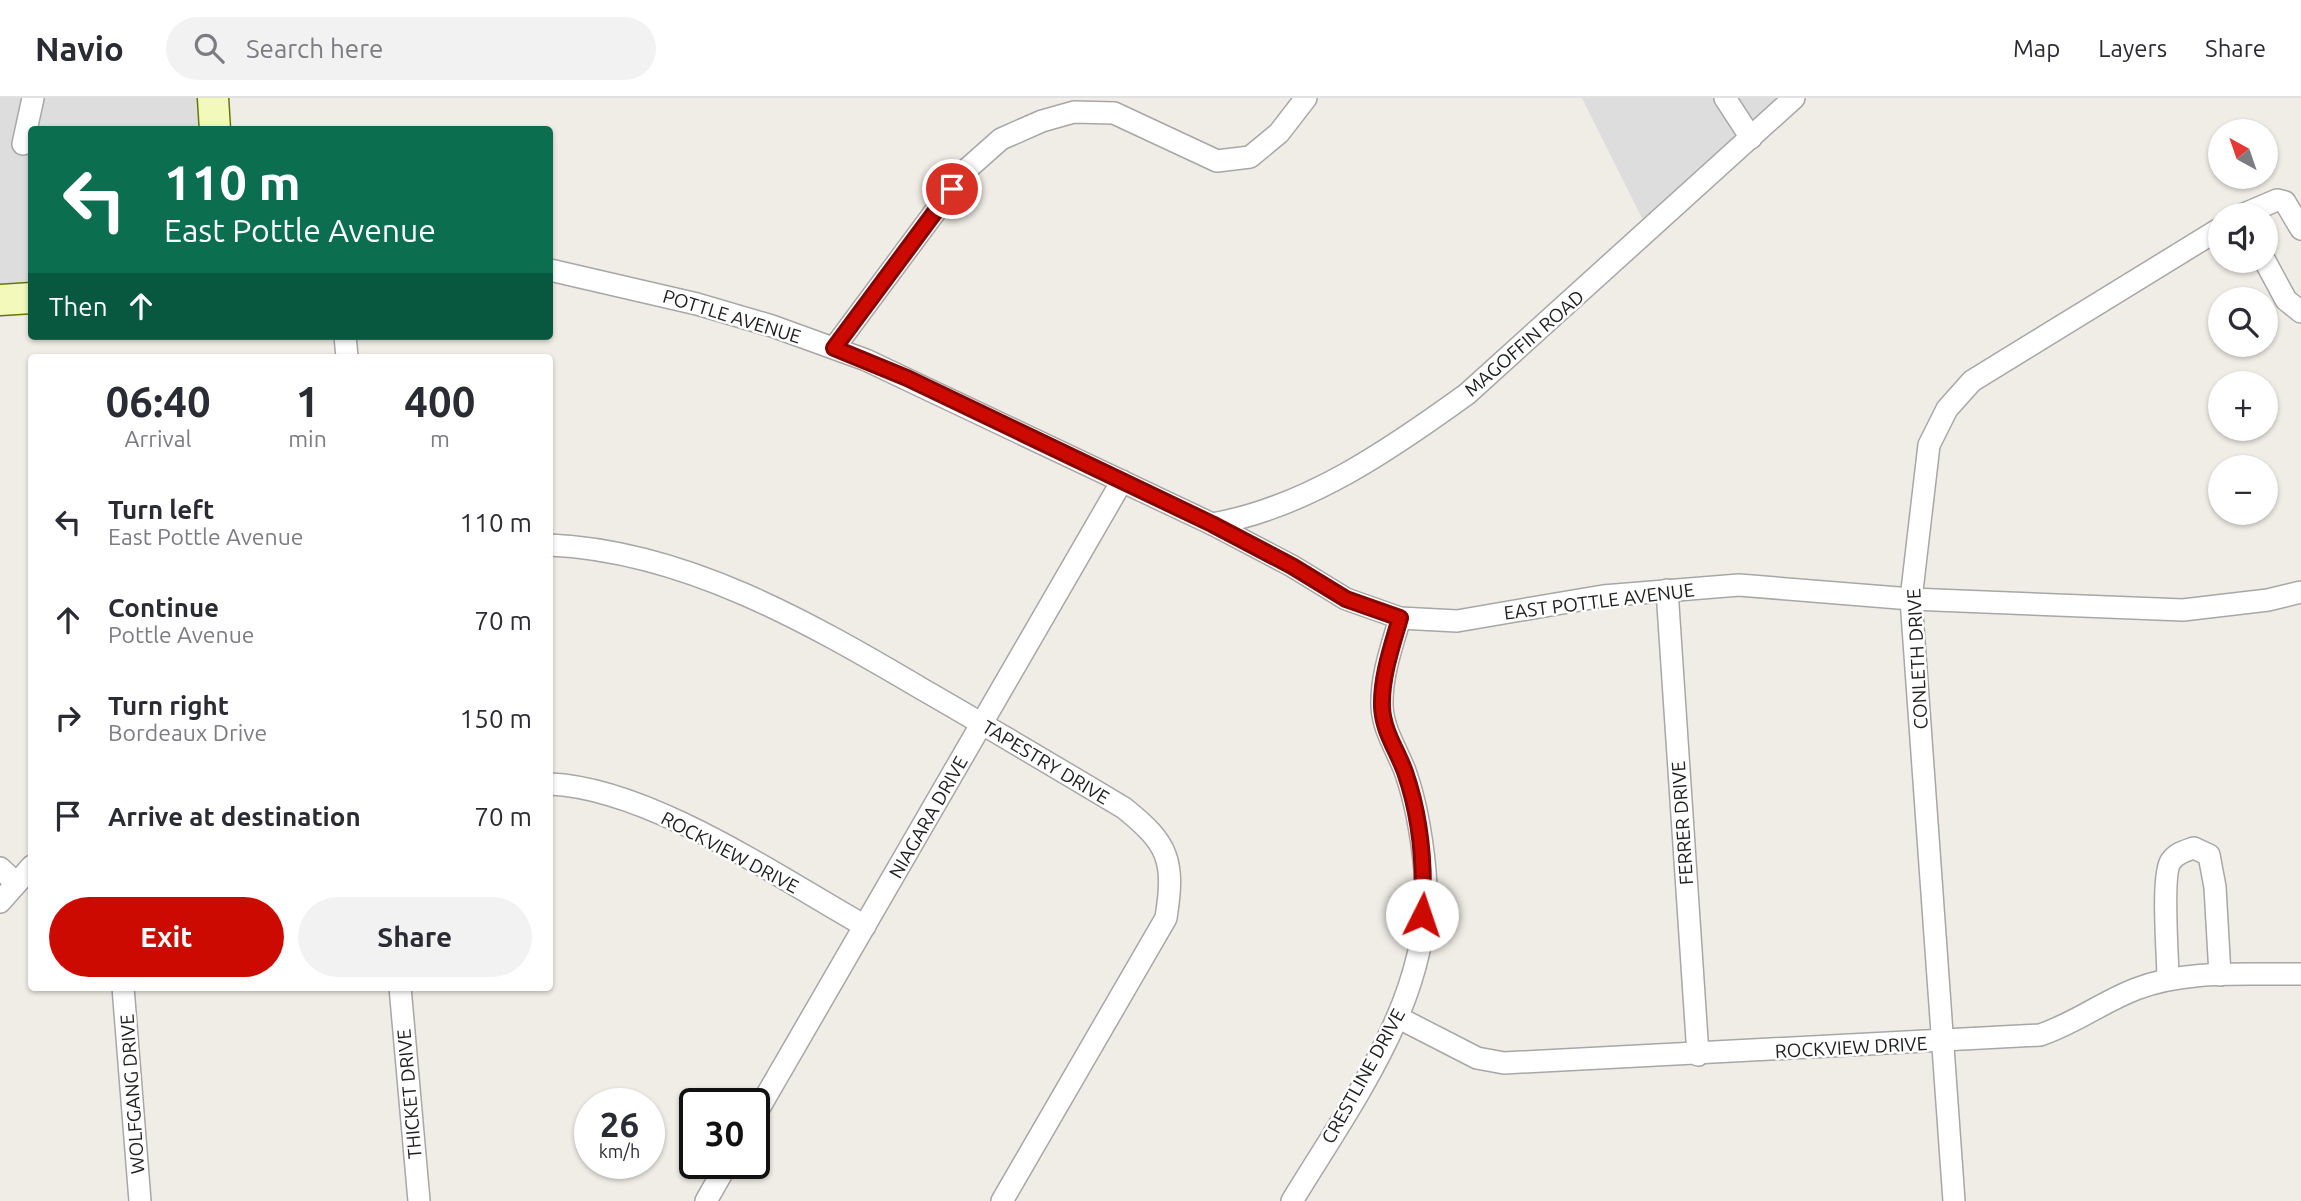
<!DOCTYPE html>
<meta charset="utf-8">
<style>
:root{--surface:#fff;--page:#f2f2f3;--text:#2b2b33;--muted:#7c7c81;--line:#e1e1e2;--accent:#cd0a02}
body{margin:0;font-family:Ubuntu,sans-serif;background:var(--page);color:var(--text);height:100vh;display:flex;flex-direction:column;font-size:26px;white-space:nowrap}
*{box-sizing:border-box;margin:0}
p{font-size:23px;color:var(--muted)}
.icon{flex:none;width:38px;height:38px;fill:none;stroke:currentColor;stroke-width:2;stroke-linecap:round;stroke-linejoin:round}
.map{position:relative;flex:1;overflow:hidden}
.panel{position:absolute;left:28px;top:256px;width:525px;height:637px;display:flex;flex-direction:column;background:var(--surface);border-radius:7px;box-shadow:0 2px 5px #0004}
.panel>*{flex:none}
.banner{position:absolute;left:28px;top:28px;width:525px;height:214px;border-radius:7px;box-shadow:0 2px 5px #0004;background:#0b6e4f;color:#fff;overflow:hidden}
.needle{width:46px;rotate:320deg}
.fabs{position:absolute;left:2208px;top:21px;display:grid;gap:14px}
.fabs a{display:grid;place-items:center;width:70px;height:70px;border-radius:50%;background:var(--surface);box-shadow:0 2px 5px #0004;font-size:35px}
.speed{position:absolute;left:574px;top:990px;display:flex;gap:14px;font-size:35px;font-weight:700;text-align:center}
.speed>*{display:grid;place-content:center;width:91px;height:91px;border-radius:50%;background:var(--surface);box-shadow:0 2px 5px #0004;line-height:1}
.speed small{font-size:18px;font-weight:400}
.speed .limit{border:4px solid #111;border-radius:10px;background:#fff;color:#111}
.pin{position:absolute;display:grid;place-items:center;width:60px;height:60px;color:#fff;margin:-30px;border:4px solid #fff;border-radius:50%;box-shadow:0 2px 7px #0007}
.me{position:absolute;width:77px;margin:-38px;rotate:4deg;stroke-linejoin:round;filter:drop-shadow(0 0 5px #0008)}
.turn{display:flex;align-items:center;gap:24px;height:147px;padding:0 21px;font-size:32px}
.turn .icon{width:91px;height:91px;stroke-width:2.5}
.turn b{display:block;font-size:49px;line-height:60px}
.then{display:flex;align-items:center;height:66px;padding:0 21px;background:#0003;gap:14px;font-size:26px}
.eta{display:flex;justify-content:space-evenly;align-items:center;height:119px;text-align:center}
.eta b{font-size:42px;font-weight:700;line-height:49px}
.primary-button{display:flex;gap:14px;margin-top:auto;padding:14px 21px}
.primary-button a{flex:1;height:80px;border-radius:42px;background:var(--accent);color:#fff;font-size:28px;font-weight:700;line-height:80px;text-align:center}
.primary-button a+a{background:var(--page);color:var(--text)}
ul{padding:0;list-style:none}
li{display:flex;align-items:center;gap:21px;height:98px;padding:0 21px}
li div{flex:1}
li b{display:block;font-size:26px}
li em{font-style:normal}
header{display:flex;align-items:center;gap:42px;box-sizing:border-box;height:98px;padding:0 35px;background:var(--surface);border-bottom:2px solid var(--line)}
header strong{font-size:33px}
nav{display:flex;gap:38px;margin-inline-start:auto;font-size:24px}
.search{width:490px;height:63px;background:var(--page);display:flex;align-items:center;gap:18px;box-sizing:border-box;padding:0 24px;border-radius:38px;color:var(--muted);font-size:26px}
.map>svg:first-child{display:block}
.residential{fill:#dedddd}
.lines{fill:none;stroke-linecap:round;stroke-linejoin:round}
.street-casing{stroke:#a7a7a7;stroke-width:24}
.secondary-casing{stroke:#667706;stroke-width:33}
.street{stroke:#fff;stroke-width:21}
.secondary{stroke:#f3f9bb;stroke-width:30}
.route-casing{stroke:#850601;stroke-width:18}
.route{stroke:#cd0a02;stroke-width:12}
.labels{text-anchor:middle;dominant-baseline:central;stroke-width:5;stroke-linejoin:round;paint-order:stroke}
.street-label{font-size:19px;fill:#202020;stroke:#fff}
</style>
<header>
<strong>Navio</strong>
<div class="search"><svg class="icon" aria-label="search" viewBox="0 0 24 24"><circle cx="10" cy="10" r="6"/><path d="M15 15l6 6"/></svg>Search here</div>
<nav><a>Map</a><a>Layers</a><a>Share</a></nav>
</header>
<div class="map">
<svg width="2301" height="1103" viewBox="0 0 2301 1103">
<rect width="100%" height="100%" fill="#f0ede6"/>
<g class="residential">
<path d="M0,0H204L206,31L32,32L31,187L0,189Z"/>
<path d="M1582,0H1783L1645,126Z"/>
</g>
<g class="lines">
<defs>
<g id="street">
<path d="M1725,0L1751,40"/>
<path d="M23,46L33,0"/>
<path d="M2242,117L2277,102L2285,104L2301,131"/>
<path d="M2265,163L2286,202L2301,214"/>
<path d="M550,172L697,206L772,228L866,262L1212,426L1292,468L1346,501L1400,520L1457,523L1603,498L1739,487L1911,501L2183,512L2268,502L2301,494"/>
<path d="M345,238L347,259"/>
<path d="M834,250L966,72L1001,41L1042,23L1074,14L1114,15L1217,63L1250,59L1279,35L1306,0"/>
<path d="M1212,426C1306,410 1391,351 1467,296L1794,0"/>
<path d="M550,447C685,453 808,524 922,591C990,630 1057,670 1124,710C1169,746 1175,763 1166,820L1002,1103"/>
<path d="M1667,492L1698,957"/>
<path d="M550,686C649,690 778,779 865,828"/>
<path d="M0,770L16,785"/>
<path d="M0,804L32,768"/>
<path d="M2168,881C2168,859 2161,777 2171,763C2177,755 2185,753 2194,750L2209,757L2215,789L2220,877"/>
<path d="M123,889L140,1103"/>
<path d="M400,889L419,1103"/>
<path d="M1399,920L1477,960L1504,965L2040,937C2074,926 2102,904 2136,891C2187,871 2247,877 2301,876"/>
<path d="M754,1019L1122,383"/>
<path d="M706,1103L727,1066"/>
<path d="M1292,1103C1352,1004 1435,895 1425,773C1422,740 1416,704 1405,673C1397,652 1383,632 1382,608C1381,578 1392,548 1400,520"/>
<path d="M1954,1103L1911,501L1929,347L1947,311L1972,283L2221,130"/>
</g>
<g id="secondary">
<path d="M213,0L215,32"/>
<path d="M0,202L32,200"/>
</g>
</defs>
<use href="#street" class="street-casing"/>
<use href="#secondary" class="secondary-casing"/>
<use href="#street" class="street"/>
<use href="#secondary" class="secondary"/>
</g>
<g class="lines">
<defs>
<path id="route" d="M952,91L834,250L907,280L1212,426L1292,468L1346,501L1400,520C1392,548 1381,579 1382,609C1383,633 1397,652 1405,674C1421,720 1425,768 1422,817"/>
</defs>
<use href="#route" class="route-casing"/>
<use href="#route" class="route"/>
</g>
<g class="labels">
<g class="street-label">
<text transform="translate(732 218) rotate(17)">POTTLE AVENUE</text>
<text transform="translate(1524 245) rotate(-41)">MAGOFFIN ROAD</text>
<text transform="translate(1599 503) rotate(-7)">EAST POTTLE AVENUE</text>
<text transform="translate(1917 561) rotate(-93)">CONLETH DRIVE</text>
<text transform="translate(1046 664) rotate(31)">TAPESTRY DRIVE</text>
<text transform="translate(928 719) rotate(-60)">NIAGARA DRIVE</text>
<text transform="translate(1682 725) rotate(-94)">FERRER DRIVE</text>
<text transform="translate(730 754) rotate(28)">ROCKVIEW DRIVE</text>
<text transform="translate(1851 949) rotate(-3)">ROCKVIEW DRIVE</text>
<text transform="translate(1363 978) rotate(-61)">CRESTLINE DRIVE</text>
<text transform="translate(132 996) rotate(-94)">WOLFGANG DRIVE</text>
<text transform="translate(409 996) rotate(-95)">THICKET DRIVE</text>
</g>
</g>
</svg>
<div class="fabs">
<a><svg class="needle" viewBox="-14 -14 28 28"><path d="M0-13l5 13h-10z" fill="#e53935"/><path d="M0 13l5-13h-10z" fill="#7c7c81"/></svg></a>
<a><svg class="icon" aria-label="sound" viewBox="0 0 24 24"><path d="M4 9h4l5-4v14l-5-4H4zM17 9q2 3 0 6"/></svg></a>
<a><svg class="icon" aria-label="search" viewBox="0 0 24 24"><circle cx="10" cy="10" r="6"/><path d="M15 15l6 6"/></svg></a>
<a>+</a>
<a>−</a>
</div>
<div class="speed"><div>26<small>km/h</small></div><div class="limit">30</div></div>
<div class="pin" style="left:952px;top:91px;background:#d93025"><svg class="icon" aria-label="arrive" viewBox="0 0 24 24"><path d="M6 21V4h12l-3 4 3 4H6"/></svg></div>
<svg class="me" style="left:1422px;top:817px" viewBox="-20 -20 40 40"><circle r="19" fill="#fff"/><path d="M0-13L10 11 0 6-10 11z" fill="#cd0a02"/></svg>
<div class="banner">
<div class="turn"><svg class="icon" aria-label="left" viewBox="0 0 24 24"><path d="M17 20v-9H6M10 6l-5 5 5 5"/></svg><div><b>110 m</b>East Pottle Avenue</div></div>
<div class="then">Then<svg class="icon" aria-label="ahead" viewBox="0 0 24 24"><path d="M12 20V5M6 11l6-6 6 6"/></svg></div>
</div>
<section class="panel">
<div class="eta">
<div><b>06:40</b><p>Arrival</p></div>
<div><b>1</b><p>min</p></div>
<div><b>400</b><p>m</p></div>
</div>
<ul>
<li><svg class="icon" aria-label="left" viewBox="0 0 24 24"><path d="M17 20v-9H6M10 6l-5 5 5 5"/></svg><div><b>Turn left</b><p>East Pottle Avenue</p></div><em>110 m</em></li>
<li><svg class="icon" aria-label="ahead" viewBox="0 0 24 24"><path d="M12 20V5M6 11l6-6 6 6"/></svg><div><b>Continue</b><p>Pottle Avenue</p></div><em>70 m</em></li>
<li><svg class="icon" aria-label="right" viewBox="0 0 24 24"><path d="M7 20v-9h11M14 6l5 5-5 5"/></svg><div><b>Turn right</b><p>Bordeaux Drive</p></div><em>150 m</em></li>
<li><svg class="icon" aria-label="arrive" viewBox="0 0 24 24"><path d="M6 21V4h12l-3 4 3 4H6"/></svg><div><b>Arrive at destination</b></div><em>70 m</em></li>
</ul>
<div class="primary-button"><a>Exit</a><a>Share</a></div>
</section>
</div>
